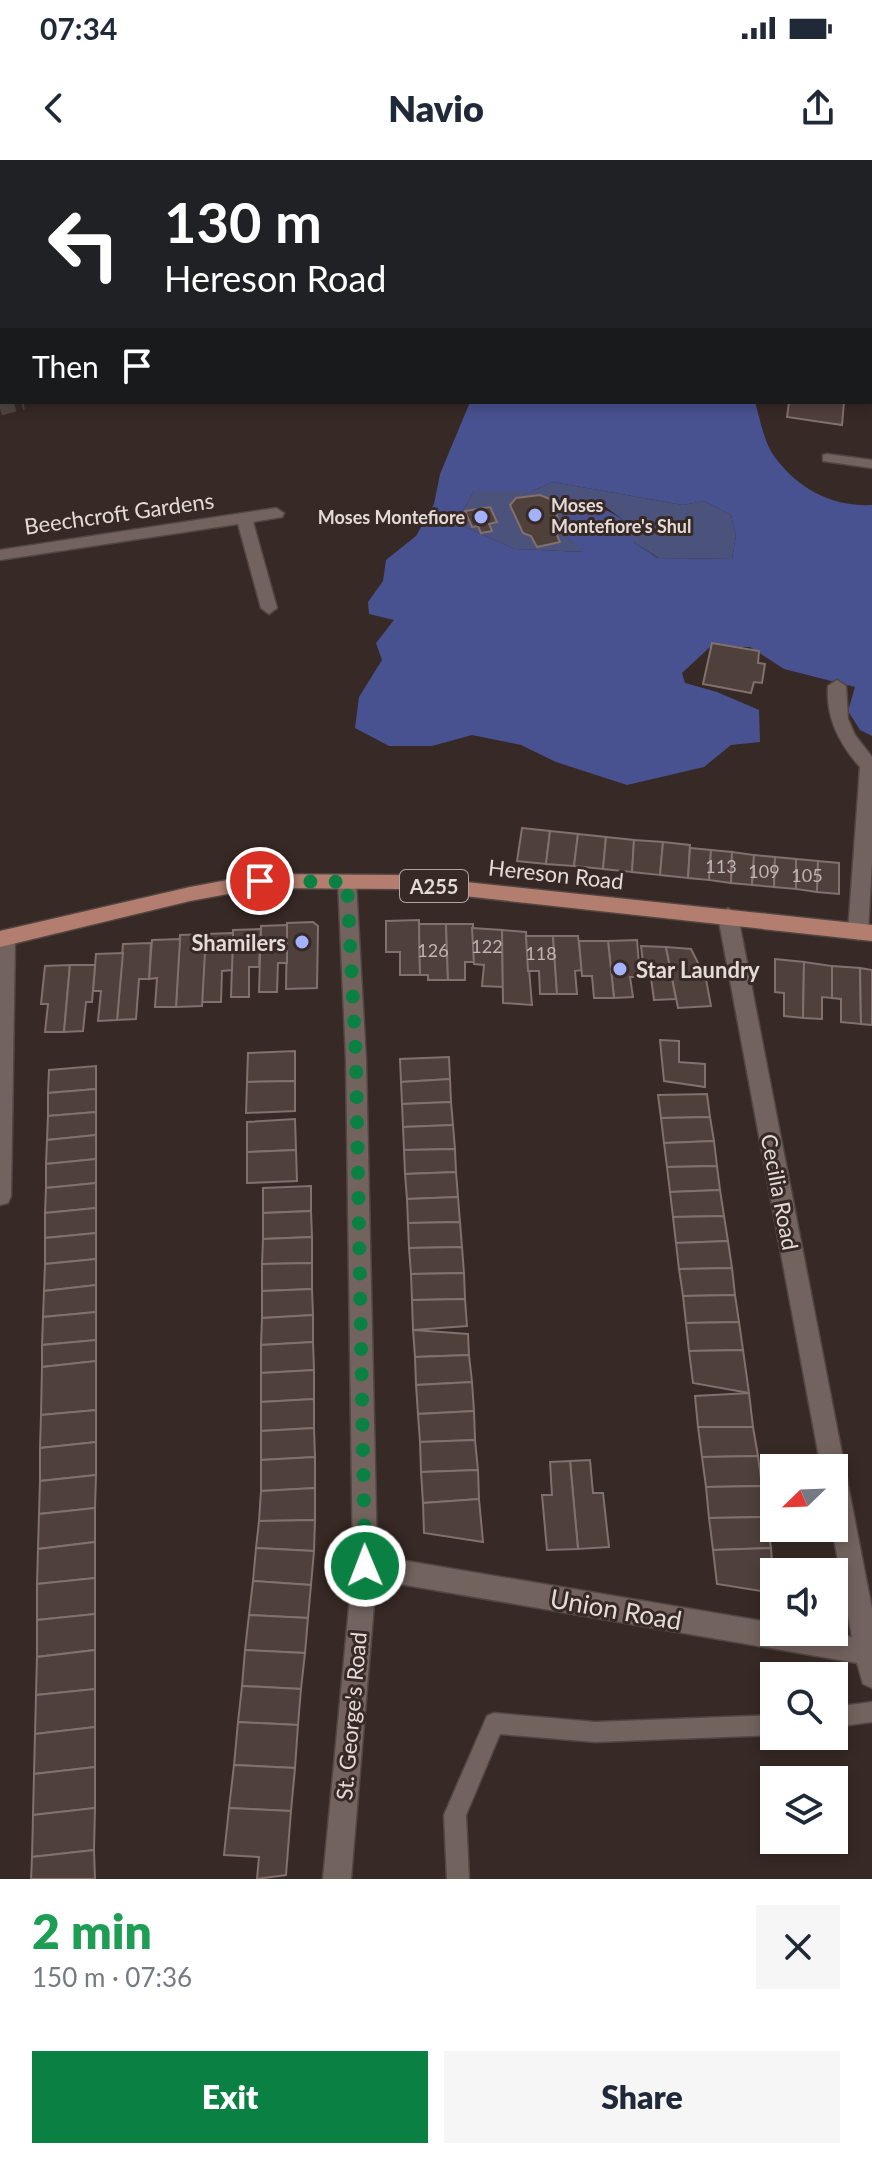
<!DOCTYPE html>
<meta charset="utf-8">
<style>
:root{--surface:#fff;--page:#f6f6f7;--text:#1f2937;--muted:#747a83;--accent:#0b8043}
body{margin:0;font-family:Lato,sans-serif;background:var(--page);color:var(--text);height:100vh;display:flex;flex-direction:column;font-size:30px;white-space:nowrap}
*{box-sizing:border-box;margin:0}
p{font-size:26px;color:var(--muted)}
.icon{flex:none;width:44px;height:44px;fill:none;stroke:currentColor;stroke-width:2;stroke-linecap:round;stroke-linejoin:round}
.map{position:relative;height:1719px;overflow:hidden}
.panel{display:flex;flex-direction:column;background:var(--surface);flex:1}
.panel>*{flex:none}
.banner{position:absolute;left:0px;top:0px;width:872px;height:244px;box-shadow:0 4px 12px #0003;background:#202124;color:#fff;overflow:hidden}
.needle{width:52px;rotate:247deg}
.fabs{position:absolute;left:760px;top:1294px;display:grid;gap:16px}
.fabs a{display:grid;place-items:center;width:88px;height:88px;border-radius:0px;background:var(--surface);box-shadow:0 4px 12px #0003;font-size:40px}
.pin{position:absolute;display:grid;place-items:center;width:68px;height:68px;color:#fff;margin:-34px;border:4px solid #fff;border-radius:50%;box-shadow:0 2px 8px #0007}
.me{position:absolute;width:88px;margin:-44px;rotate:359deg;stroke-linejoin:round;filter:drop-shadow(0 0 6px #0008)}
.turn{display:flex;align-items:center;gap:28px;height:168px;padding:0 32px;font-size:36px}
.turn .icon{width:104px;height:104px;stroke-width:2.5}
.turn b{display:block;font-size:56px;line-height:68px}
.then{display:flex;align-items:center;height:76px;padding:0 32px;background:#0003;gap:16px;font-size:30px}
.round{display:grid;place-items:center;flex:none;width:84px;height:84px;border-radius:0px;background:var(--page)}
.summary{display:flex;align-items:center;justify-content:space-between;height:136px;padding:0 32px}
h1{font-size:48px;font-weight:800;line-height:60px;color:#1e9e55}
.action{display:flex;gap:16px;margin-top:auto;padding:16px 32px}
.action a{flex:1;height:92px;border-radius:0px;background:var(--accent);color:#fff;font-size:32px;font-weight:800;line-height:92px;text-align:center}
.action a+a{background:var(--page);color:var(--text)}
.status{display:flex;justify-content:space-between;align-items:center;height:56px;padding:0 40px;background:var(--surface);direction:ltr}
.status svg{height:22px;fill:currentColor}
header{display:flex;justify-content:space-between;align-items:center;height:104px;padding:0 32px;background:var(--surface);font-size:36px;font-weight:800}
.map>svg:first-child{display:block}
.green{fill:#4b527b;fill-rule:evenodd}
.forest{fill:#495290;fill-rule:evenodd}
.building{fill:#4f403c;stroke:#81706b;stroke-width:2}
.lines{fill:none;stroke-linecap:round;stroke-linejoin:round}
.pedestrian-tunnel{stroke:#514440;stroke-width:15;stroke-dasharray:15 7;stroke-linecap:butt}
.service-casing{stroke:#514642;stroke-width:3}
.minor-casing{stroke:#514642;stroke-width:3}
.tertiary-casing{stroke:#514642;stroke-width:3}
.primary-casing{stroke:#514642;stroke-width:3}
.service{fill:#73635e;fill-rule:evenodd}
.minor{fill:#73635e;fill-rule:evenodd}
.tertiary{fill:#73635e;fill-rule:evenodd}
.primary{fill:#b37e6f;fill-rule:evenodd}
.route{stroke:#0b8043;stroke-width:14;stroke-dasharray:0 25.2}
.poi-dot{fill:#a4b2fc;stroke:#372925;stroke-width:3}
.labels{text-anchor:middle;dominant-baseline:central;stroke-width:6;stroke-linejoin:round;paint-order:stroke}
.far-poi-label{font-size:18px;font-weight:bold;fill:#e4dad7;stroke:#372925;text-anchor:start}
.number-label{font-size:18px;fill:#bfb4b0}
.shield{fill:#372925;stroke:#b0a5a2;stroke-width:2}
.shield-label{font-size:20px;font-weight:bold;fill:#e4dad7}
.street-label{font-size:22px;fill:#e4dad7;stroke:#372925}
.poi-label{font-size:22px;font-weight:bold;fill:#e4dad7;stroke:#372925;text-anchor:end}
.near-street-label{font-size:26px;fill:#e4dad7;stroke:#372925}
</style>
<div class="status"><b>07:34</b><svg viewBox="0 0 49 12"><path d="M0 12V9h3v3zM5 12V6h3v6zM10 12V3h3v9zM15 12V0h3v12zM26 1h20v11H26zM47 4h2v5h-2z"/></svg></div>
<header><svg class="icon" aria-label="back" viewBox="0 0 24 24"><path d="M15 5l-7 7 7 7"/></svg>Navio<svg class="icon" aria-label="share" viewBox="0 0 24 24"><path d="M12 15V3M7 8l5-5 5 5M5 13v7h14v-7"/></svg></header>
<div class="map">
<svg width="872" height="1719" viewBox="0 0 872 1719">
<rect width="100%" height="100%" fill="#372925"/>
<path class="green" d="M553,322L683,345L704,341L731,355L736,376L732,399L659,398L633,382L623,360L606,347L586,344L566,357L564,375L585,392L515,389L456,363L474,331H532ZM540,335L550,339L561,366L555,371L560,382L537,387L531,376L523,373L510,345L516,338Z"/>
<path class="forest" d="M470,242H755C760,259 764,282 774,296C798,329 832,347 872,345V576L860,570L848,551L855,527L784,509L750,487H710L682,513L685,523L717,532L759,550L760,582L731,585L704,607L627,625L556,602L521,585L472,575L432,586H389L355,568L359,537L382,500L376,483L394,460L369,454L368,442L383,421L386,400L416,376L434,344L440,314ZM553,322L683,345L704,341L731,355L736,376L732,399L658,398L633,382L635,371C610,347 594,342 561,349L566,357L564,375L584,392L515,389L456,363L474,331H532Z"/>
<g class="building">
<path d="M789,242H844L842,265L787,257Z"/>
<path d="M540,335L550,339L561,366L555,371L560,382L537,387L531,376L523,373L510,345L516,338Z"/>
<path d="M490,347L497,362L489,364L492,371L481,373L478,366L472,367L465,351Z"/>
<path d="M712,483L759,491L758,503L765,504L762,523L754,522L751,533L703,524Z"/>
<path d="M522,668L550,671L546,704L517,701Z"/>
<path d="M550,671L578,674L574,706L546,704Z"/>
<path d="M578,674L606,677L603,709L574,706Z"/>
<path d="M606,677L634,680L632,712L603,709Z"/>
<path d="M634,680L663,682L660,715L632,712Z"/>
<path d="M663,682L690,685L688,718L660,715Z"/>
<path d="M690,688L711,690L709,720L688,718Z"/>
<path d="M711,690L732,692L731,723L709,720Z"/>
<path d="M732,692L754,695L752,725L731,723Z"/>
<path d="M754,695L775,697L774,727L752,725Z"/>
<path d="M775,697L796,699V729L774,727Z"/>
<path d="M796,699L818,701L817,732L796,729Z"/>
<path d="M818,701L839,703V734L817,732Z"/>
<path d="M419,760L420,815H400V792H386V761Z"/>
<path d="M313,762L318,766L317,828L286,829L287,763Z"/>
<path d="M419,764H446L448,820H428V815H420Z"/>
<path d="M446,764H473L474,802H465V820H448Z"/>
<path d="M287,765V803H278L277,832H259L261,766Z"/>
<path d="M472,768L502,770L503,827L482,826L484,805L474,804Z"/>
<path d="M261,769L259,807H249V837H231L233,770Z"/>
<path d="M502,770L526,772L532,845L503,843Z"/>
<path d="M233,773L232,810L222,811L221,842H202L205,774Z"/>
<path d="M206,774L202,846L176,847L180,775Z"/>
<path d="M526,776H553L557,834H540L539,811H528Z"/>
<path d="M553,776H578L582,810L575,811L577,834H557Z"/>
<path d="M180,779L176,847H155L157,818L149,819L152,780Z"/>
<path d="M637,780L640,817H630L633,837L614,838L608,781Z"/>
<path d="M579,781H608L614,838H594L592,816H582Z"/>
<path d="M151,783L149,819H139L136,859L117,860L123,784Z"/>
<path d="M641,786L666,787L676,839L654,840L651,818H645Z"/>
<path d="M666,787L691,789L706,819L711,846L678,848Z"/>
<path d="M123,793L117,860L98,861L101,831H93L96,794Z"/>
<path d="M775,799L804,802L803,858L784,856V833L775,832Z"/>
<path d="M804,802L832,806V838L822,837V859L803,858Z"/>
<path d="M70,805L64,872H45L48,844H41L45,806Z"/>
<path d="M70,805H95L92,842H86L83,871L64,872Z"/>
<path d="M832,806L860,808L861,864L841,862V839L832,838Z"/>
<path d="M860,808L872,810V865L861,864Z"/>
<path d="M660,880L679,881V902L705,904V927L664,921Z"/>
<path d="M295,891V921L247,922L248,893Z"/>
<path d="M449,897L450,919L401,922L400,899Z"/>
<path d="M96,906V929L48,933L49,910Z"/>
<path d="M450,919L451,942L402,944L401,922Z"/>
<path d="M295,921V951L246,953L247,922Z"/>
<path d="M96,929V952L48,956V933Z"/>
<path d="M707,934L710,957L661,958L658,935Z"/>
<path d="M451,942L453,965L403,967L402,944Z"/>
<path d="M96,952V975L47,980L48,956Z"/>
<path d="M710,957L714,981L664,983L661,958Z"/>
<path d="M295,959L296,990L247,992V962Z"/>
<path d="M453,965L455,989L404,990L403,967Z"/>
<path d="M96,975V999L46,1004L47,980Z"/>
<path d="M714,981L717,1006L667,1007L664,983Z"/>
<path d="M455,989L456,1012L405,1014L404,990Z"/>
<path d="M296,990L297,1021L247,1023V992Z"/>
<path d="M96,999V1023L46,1028V1004Z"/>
<path d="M717,1006L720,1030L670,1032L667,1007Z"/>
<path d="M456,1012L458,1037L407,1039L405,1014Z"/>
<path d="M96,1023V1048L45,1053L46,1028Z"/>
<path d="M311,1026V1051L263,1053V1028Z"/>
<path d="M720,1030L724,1056L673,1057L670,1032Z"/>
<path d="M458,1037L460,1062L408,1063L407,1039Z"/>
<path d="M96,1048V1073L45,1078V1053Z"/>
<path d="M311,1051L312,1077L263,1079V1053Z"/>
<path d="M724,1056L728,1081L676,1083L673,1057Z"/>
<path d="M460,1062L462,1087L409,1088L408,1063Z"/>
<path d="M96,1073V1099L45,1104V1078Z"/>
<path d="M312,1077V1103L262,1104L263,1079Z"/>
<path d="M728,1081L732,1108L679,1109L676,1083Z"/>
<path d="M462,1087L464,1113L411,1114L409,1088Z"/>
<path d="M96,1099V1125L44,1131L45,1104Z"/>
<path d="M312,1103V1129L262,1131V1104Z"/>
<path d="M732,1108L735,1135L683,1136L679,1109Z"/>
<path d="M464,1113L465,1139L412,1140L411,1114Z"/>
<path d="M96,1125V1152L43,1157L44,1131Z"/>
<path d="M312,1129L313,1155L262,1158V1131Z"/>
<path d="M735,1135L739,1162L686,1163L683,1136Z"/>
<path d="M465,1139L467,1166L413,1170L412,1140Z"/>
<path d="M96,1152V1180L42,1185L43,1157Z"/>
<path d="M313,1155V1182L261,1185L262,1158Z"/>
<path d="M739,1162L743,1190L689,1191L686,1163Z"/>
<path d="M413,1170L468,1174L469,1195L415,1197Z"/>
<path d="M96,1180V1201L42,1207V1185Z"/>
<path d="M313,1182L314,1210L261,1213V1185Z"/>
<path d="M743,1190L749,1233L693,1223L689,1191Z"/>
<path d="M469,1195L472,1222L416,1225L415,1197Z"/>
<path d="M96,1201V1250L41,1255L42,1207Z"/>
<path d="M314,1210V1239L261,1242V1213Z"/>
<path d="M472,1222L474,1251L418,1254L416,1225Z"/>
<path d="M749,1233L753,1267H698L695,1236Z"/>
<path d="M314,1239V1268L261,1271V1242Z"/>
<path d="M96,1250V1282L40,1288L41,1255Z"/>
<path d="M474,1251L475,1280L420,1282L418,1254Z"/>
<path d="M698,1267H753L758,1296L702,1297Z"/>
<path d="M314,1268L315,1297L261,1300V1271Z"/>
<path d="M475,1280L478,1310L421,1312L420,1282Z"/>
<path d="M96,1282V1315L40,1321V1288Z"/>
<path d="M758,1296L762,1326L706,1327L702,1297Z"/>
<path d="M315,1297V1328L261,1331V1300Z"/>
<path d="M590,1300L593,1333H603L609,1387L578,1389L570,1301Z"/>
<path d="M570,1301L578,1389L547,1390L542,1335H552L550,1302Z"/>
<path d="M478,1310L479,1339L423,1343L421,1312Z"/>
<path d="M96,1315L95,1348L39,1354L40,1321Z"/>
<path d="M762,1326L766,1357L709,1358L706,1327Z"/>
<path d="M315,1328V1360L259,1361L261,1331Z"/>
<path d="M479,1339L483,1382L424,1373L423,1343Z"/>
<path d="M95,1348V1382L38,1389L39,1354Z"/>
<path d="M766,1357L771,1388L713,1390L709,1358Z"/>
<path d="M315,1360L314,1391L256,1388L259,1361Z"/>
<path d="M95,1382V1418L37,1424L38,1389Z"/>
<path d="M256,1388L314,1391L311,1425L253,1421Z"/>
<path d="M771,1388L774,1433L717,1424L713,1390Z"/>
<path d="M95,1418V1454L37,1460V1424Z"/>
<path d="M253,1421L311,1425L308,1458L249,1455Z"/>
<path d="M95,1454V1490L37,1497V1460Z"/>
<path d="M249,1455L308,1458L305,1493L245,1490Z"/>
<path d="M95,1490V1529L36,1535L37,1497Z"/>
<path d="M245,1490L305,1493L301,1529L242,1526Z"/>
<path d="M242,1526L301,1529L298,1565L238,1562Z"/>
<path d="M95,1529V1567L35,1574L36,1535Z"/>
<path d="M238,1562L298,1565L295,1608L234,1605Z"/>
<path d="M95,1567V1607L34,1614L35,1574Z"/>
<path d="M234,1605L295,1608L291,1651L229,1648Z"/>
<path d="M95,1607V1648L33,1655L34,1614Z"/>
<path d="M95,1648L94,1690L32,1697L33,1655Z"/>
<path d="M229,1648L291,1651L286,1715L257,1719L259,1697L224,1695Z"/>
<path d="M94,1690L95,1719H31L32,1697Z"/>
</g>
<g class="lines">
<path class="pedestrian-tunnel" d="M0,248L23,242"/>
<defs>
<g id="service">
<path d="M852,0H866L851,2Z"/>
<path d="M827,294L872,300V308L823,301V295Z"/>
<path d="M872,1542V1562L834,1567V1547Z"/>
<path d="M494,1553L595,1562L774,1555V1575L595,1582L500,1574L466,1655L469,1719H447L444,1655L487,1556Z"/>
</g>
<g id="minor">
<path d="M169,0H182L183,2H170Z"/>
<rect x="504" y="0" width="12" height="2"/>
<path d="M754,0H776L777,2H754Z"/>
<rect x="0" y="190" width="2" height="8"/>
<path d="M276,348L284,353L282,357L253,362L277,448L269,454L261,448L238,364L0,400V390Z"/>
<path d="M837,520L846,526L848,559L855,575L872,597V701L868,772L858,780L848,772L860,607C839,583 826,558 828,526Z"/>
<path d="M347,715L356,722L366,900L377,1396L774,1463V1472H824L852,1477L832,1368L834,1308H821L718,756L728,748L738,756L872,1449V1528L863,1524L857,1503L376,1420L351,1719H323L353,1406L346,900L338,722Z"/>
<path d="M5,770L15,778L11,1036L8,1043L0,1045V772Z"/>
</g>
<g id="tertiary">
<path d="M0,62H2L0,71Z"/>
<rect x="870" y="96" width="2" height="8"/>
</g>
<path id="primary" d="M260,714L400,715L872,765V781L400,729L260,728L190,741L0,787V771L190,727Z"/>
</defs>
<use href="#service" class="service-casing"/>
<use href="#minor" class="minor-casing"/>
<use href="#tertiary" class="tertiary-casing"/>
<use href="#primary" class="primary-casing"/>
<use href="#service" class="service"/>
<use href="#minor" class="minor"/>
<use href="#tertiary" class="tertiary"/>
<use href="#primary" class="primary"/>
</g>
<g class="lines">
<path class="route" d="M260,721L347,722L356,900L365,1406"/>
</g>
<g class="poi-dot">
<circle cx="535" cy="355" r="8"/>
<circle cx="481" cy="357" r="8"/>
<circle cx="302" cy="782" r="8"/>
<circle cx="620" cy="809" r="8"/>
</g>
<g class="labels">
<g class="far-poi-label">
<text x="551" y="345">Moses<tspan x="551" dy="21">Montefiore's Shul</tspan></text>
<text x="465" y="357" text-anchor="end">Moses Montefiore</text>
</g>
<g class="number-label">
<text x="721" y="706">113</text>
<text x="764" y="711">109</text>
<text x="807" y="715">105</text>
<text x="487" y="786">122</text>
<text x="433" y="790">126</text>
<text x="541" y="793">118</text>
</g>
<rect class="shield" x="400" y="710" width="68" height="32" rx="6"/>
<g class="shield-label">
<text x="434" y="726">A255</text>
</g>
<g class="street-label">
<text transform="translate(119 353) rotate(-8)">Beechcroft Gardens</text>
<text transform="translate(556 714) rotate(6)">Hereson Road</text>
<text transform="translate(780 1032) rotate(79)">Cecilia Road</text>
<text transform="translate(351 1556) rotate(-85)">St. George's Road</text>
</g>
<g class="poi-label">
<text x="286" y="782">Shamilers</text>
<text x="636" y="809" text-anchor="start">Star Laundry</text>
</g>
<g class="near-street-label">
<text transform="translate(616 1449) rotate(10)">Union Road</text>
</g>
</g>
</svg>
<div class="fabs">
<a><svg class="needle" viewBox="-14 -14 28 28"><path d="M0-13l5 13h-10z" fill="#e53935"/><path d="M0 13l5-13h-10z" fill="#747a83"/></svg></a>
<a><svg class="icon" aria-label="sound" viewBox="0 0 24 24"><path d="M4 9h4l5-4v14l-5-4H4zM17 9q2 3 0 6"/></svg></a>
<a><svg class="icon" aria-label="search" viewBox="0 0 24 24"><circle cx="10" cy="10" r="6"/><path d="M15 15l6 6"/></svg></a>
<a><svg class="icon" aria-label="layers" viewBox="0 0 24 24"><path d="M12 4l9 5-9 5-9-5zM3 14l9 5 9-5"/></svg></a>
</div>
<div class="pin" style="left:260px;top:721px;background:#d93025"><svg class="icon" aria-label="arrive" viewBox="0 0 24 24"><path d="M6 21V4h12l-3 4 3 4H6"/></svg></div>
<svg class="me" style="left:365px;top:1406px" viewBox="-20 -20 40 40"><circle r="17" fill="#0b8043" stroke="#fff" stroke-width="3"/><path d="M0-11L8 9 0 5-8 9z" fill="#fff"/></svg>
<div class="banner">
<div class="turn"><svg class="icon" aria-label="left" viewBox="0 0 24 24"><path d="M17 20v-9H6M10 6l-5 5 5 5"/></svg><div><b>130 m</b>Hereson Road</div></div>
<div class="then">Then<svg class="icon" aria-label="arrive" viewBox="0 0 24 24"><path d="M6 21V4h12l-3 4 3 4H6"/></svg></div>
</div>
</div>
<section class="panel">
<div class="summary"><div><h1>2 min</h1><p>150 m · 07:36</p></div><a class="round"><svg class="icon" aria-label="close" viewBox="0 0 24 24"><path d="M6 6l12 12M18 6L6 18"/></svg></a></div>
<div class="action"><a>Exit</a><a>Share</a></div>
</section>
